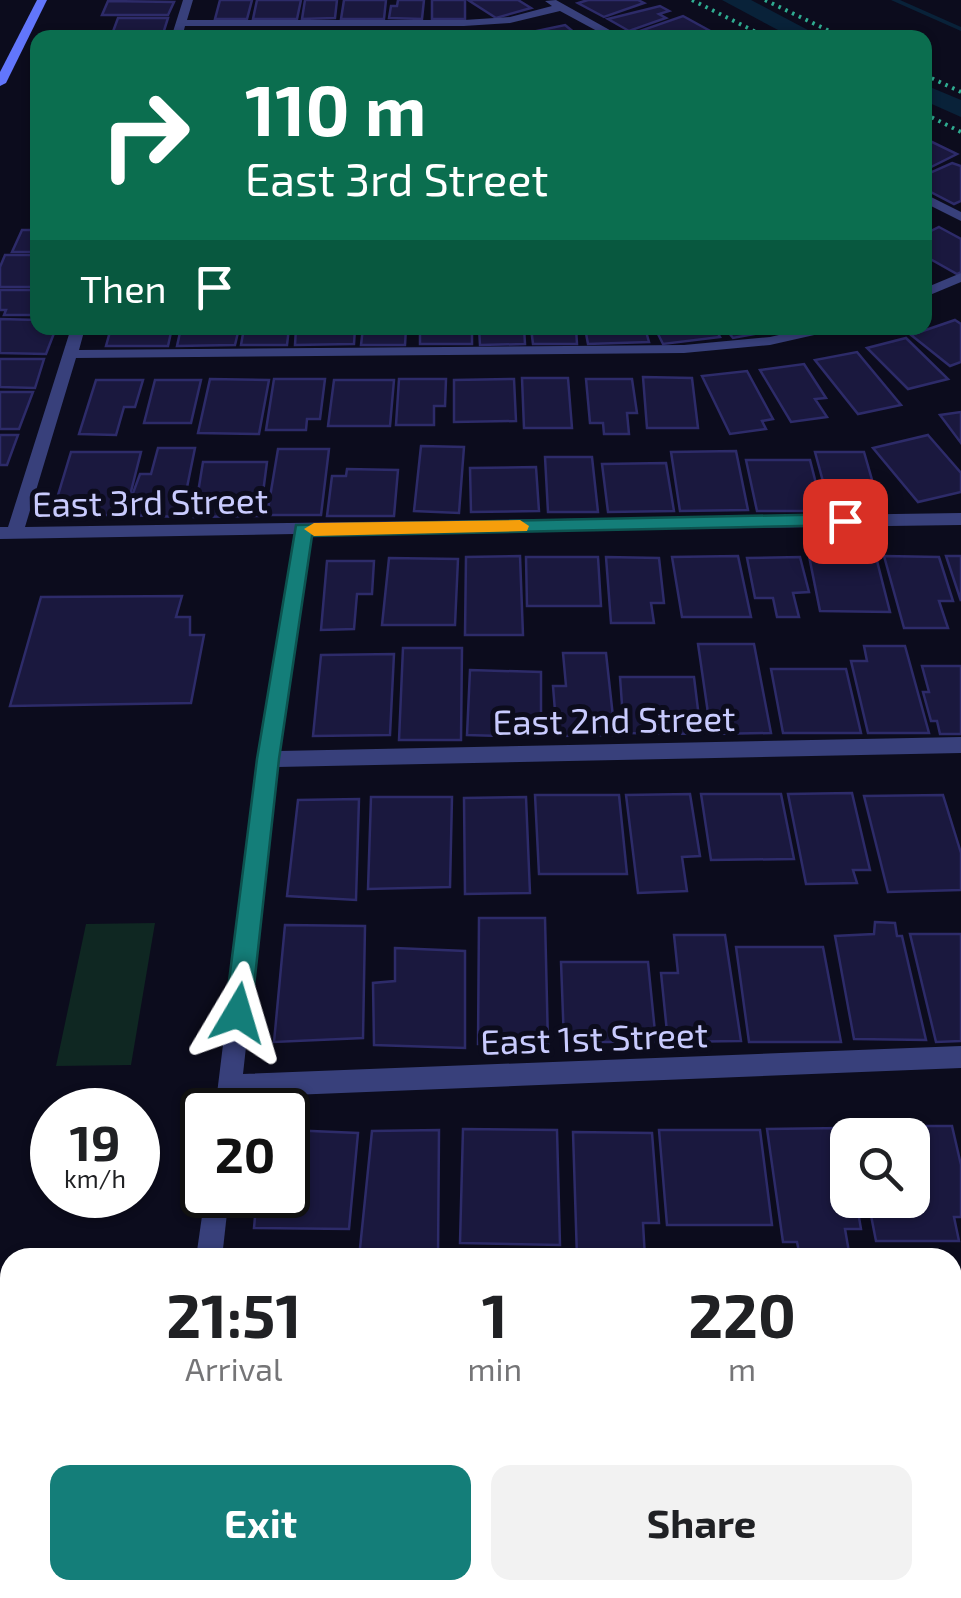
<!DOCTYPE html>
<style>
:root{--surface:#fff;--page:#f2f2f2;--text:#202124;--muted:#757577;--accent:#147e79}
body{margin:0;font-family:"Exo 2",sans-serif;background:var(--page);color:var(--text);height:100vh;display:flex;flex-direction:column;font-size:38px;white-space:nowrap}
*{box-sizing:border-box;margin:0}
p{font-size:32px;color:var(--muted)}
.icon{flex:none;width:55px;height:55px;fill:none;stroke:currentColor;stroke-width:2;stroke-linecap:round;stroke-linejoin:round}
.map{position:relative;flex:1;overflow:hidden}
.side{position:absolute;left:0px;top:1248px;width:962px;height:352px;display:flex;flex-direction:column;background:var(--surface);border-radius:30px 30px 0 0;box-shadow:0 2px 8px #0004}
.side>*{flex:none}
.top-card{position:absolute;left:30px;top:30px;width:902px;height:305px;border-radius:20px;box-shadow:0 2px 8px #0004;background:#0b6e4f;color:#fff;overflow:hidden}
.tools{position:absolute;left:830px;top:1118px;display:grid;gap:20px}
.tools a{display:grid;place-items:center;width:100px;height:100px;border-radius:20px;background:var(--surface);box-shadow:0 2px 8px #0004;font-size:50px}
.speed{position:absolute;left:30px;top:1088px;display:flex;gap:20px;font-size:50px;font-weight:700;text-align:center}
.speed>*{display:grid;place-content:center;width:130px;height:130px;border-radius:50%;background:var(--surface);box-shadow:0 2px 8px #0004;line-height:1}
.speed small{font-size:25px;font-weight:400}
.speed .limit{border:5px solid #111;border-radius:15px;background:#fff;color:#111}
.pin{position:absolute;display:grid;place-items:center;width:85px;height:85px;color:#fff;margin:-42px;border-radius:20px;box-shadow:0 5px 15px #0006}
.me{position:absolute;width:110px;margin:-55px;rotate:7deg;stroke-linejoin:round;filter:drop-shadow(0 0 8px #0008)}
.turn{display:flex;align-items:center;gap:35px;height:210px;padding:0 50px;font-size:45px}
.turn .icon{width:130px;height:130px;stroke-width:2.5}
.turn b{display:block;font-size:70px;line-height:85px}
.then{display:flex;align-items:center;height:95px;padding:0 50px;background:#0003;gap:20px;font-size:38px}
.eta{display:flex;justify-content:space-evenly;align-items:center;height:170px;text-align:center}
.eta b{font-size:60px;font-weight:700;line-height:70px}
.primary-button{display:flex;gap:20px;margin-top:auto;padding:20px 50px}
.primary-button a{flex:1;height:115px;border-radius:20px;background:var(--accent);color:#fff;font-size:40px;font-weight:700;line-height:115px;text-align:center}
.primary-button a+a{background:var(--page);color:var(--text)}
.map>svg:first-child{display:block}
.green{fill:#0f2722}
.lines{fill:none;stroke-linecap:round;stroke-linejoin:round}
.stream{fill:#092239;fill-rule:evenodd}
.canal{fill:#092239;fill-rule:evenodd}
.building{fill:#1a183e;stroke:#2d2b69;stroke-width:2.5}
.path{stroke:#2fac91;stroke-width:4;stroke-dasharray:2.5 5;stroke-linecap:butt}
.lane{fill:#38407b;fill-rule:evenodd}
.secondary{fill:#6276fc;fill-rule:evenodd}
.route{fill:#147e79;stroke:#0d524f;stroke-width:2.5}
.slow{fill:#f59e0b}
.labels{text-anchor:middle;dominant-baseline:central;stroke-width:10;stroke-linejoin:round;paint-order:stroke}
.street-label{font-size:35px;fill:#c9cbfe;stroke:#0c0c1d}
</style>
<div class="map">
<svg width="961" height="1598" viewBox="0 0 961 1598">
<rect width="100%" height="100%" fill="#0c0c1d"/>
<path class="green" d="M155,923L131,1065L56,1066L86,924Z"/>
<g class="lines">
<path class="stream" d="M891,0H900L961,27V31Z"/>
<g class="canal">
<path d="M722,0H751L823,38H793Z"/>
<path d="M925,85L961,100V117L925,101Z"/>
</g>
</g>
<g class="building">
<path d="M220,0H252L247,19H215Z"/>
<path d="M257,0H301L297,19H253Z"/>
<path d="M305,0H337L335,18L302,19Z"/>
<path d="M344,0H386L384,19H341Z"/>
<path d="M398,0H424L422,19L389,18L391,6H397Z"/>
<rect x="432" y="0" width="33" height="19"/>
<path d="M468,0H518L531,8L496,18Z"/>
<path d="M588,0H638L644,3L604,17L578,3Z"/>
<path d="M108,1L174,2L168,15H102Z"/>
<path d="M660,6L669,11L659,14L666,18L629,31L608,19Z"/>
<path d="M683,16L712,32L695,38H642L634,33Z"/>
<path d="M118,18H168L162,37H111Z"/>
<path d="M565,25L581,38H532L527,33Z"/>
<path d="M925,139H926L957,154L925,170Z"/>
<path d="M952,163L961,166V201L954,204L925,189V175Z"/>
<path d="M939,227L961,239V272L957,274L925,256V234Z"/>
<path d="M22,230H38V252H12Z"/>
<path d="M5,255H38V287H0V267Z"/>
<path d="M0,290H38V315H4L6,310H0Z"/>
<path d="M0,319L38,320V328H56L46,354L0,353Z"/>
<path d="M955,320L961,324V362L950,366L911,335Z"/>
<path d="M111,328H172L168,346H106Z"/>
<path d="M181,328H239L235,345L177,346Z"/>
<path d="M244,328H289L287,345H241Z"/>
<path d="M296,328H355L354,344L295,345Z"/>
<path d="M363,328H406L405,345H361Z"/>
<rect x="420" y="328" width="52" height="16"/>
<path d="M479,328H524L525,344L480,345Z"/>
<path d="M531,328H576L577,344H533Z"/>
<path d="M585,328H645L649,342L588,344Z"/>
<path d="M655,328H715L720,337L663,344Z"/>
<path d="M725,328H786L733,338Z"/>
<path d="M906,338L948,379L908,389L867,348Z"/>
<path d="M857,352L901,405L858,414L815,360Z"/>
<path d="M0,359H44L35,388L0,387Z"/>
<path d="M804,364L826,398L815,399L827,417L791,422L760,370Z"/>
<path d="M747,371L773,419L762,421L766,429L730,434L702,376Z"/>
<path d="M643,377L692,378L698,428H647Z"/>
<path d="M522,378H568L572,428H524Z"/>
<path d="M210,379L269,380L259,434L198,433Z"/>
<path d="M274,379H325L320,419H307L306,430H266Z"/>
<path d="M399,379H446L445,406H434V425H396Z"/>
<path d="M514,379L516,421L454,422V380Z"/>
<path d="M586,379H632L637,413H627L629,434H604L603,423H590Z"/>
<path d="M96,380H143L135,407H124L116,435L79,434Z"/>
<path d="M155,380H201L191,423H144Z"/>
<path d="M334,380H394L390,426H328Z"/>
<path d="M0,392H33L19,429H0Z"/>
<path d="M961,412V443L940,415Z"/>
<path d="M0,435H18L7,465H0Z"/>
<path d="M928,435L961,473V492L918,502L873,448Z"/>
<path d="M421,446L464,447L459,513L414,511Z"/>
<path d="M158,448H195L181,517L125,515L140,474H151Z"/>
<path d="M278,449H329L321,515H267Z"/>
<path d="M736,451L748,510L680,511L671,452Z"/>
<path d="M71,452H141L125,515H52Z"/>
<path d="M815,452H864L881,511H831Z"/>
<path d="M545,457H592L598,512H548Z"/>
<path d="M746,460H810L823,511H757Z"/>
<path d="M203,462H267L260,516L194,517Z"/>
<path d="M666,463L674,511L608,512L602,464Z"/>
<path d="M536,467L539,511L471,512L470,468Z"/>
<path d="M347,469L398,470L394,516H327L332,476H346Z"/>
<path d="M520,556L523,635H465L466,557Z"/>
<path d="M738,556L751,617H682L672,557Z"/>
<path d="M809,556L876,557L890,612L820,611Z"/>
<path d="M884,556L939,557L953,601H939L948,628H904Z"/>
<path d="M946,556H961V601Z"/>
<path d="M526,557H598L601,606H527Z"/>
<path d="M606,557L659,558L664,603H651L654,623H611Z"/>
<path d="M800,557L809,592L793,593L799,617H777L773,598H755L747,558Z"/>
<path d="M389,558L458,559L455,625H382Z"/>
<path d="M327,561H374L372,594H357L354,629L321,630Z"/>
<path d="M182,596L176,617H190V635H204L191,703L10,706L41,597Z"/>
<path d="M698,644H754L771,733L711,734Z"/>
<path d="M864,646H905L929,733H868L851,661H867Z"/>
<path d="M403,648H462L461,740H399Z"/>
<path d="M563,653H606L615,735L557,736L553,686H566Z"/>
<path d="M394,654L390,735L313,736L321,655Z"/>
<path d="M922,666H961V734H940L937,721H931L923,692H929Z"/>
<path d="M771,669H846L861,733H783Z"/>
<path d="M470,670L541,672V737L467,735Z"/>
<path d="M620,677H694L701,734L624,733Z"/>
<path d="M852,793L870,870H853L857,883L806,884L788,794Z"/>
<path d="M690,794L700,856L682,857L687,891L638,893L626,795Z"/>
<path d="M701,794H781L794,859L711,860Z"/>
<path d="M535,795H619L627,874H539Z"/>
<path d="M943,795L961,853V890L888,892L864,796Z"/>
<path d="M371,797H452L450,887L368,889Z"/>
<path d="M526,797L530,893L465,894L464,798Z"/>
<path d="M359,799L356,900L287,896L298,800Z"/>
<path d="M479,918H545L548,1044H478Z"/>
<path d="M875,922L895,923L897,936H902L926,1040L854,1039L835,936L874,934Z"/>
<path d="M285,925L365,926L363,1038L274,1042Z"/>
<path d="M910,934H961V1041L936,1042Z"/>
<path d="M674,935H725L741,1041L668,1042L661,973H678Z"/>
<path d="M736,947H823L841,1042H749Z"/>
<path d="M395,948L465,951V1048L374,1045L373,983L395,981Z"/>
<path d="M561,962H648L656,1042H564Z"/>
<path d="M854,1126H952L961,1165V1217H954L959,1241H876L868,1200H912V1135H856Z"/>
<path d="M843,1128L848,1200H856L861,1229H845L850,1258H813V1252H799L797,1242H783L767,1129Z"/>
<path d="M463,1129L557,1130L560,1245L460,1243Z"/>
<path d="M288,1130L358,1133L349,1229L254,1228L257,1195H288Z"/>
<path d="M439,1130L438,1258H359L372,1131Z"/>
<path d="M659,1130H760L772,1225H667Z"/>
<path d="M573,1132L652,1133L659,1223H643L645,1258H577Z"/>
</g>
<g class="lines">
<g class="path">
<path d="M692,0L768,38"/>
<path d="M765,0L844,38"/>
<path d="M925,75L961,92"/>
<path d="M925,114L961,132"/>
</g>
<g class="lane">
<path d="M183,0H193L187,20H464L510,17L552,6L545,1L556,0L624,38H610L560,11L510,23L464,26H185L182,38H171Z"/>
<path d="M925,194L961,212V221L925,203Z"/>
<path d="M961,273V282L925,297V288Z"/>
<path d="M71,328H85L79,350L684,345L770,337L810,328H834L832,331L770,345L684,353L76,358L25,527L961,513V525L311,534L279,751L961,737V753L277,767L243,1074L961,1046V1068L240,1097L239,1110H215L258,759L294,534L0,539V527H8Z"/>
<path d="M205,1195H229L222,1258H196Z"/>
</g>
<g class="secondary">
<path d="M37,0H47L6,83L0,86V72Z"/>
<path d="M961,1448V1476L952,1477V1449Z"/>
<rect x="0" y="1459" width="10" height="28"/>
</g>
</g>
<path class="route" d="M845,514L851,516V525L312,536L279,759L251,1013L247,1022L238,1025L229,1022L225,1013L257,759L296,525Z"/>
<path class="slow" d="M520,520L529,526L527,531L314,536L304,529L314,523Z"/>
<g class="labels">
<g class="street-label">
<text transform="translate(150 501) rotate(-1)">East 3rd Street</text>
<text transform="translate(614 719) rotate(-1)">East 2nd Street</text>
<text transform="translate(594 1037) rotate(-2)">East 1st Street</text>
</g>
</g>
</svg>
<div class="tools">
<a><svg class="icon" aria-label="search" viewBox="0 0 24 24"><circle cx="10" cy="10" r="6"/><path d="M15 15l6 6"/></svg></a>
</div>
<div class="speed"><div>19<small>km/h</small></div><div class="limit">20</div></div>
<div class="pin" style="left:845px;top:521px;background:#d93025"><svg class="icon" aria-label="arrive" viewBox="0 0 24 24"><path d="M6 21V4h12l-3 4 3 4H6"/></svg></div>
<svg class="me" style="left:238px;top:1013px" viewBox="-20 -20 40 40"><path d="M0-17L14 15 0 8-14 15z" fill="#147e79" stroke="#fff" stroke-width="4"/></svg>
<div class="top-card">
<div class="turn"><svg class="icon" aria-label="right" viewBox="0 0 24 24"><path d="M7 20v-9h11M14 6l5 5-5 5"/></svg><div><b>110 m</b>East 3rd Street</div></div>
<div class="then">Then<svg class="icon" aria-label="arrive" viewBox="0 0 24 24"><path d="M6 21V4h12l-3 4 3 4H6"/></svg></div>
</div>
<section class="side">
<div class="eta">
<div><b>21:51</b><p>Arrival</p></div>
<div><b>1</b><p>min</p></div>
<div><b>220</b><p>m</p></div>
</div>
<div class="primary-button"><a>Exit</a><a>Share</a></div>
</section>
</div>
